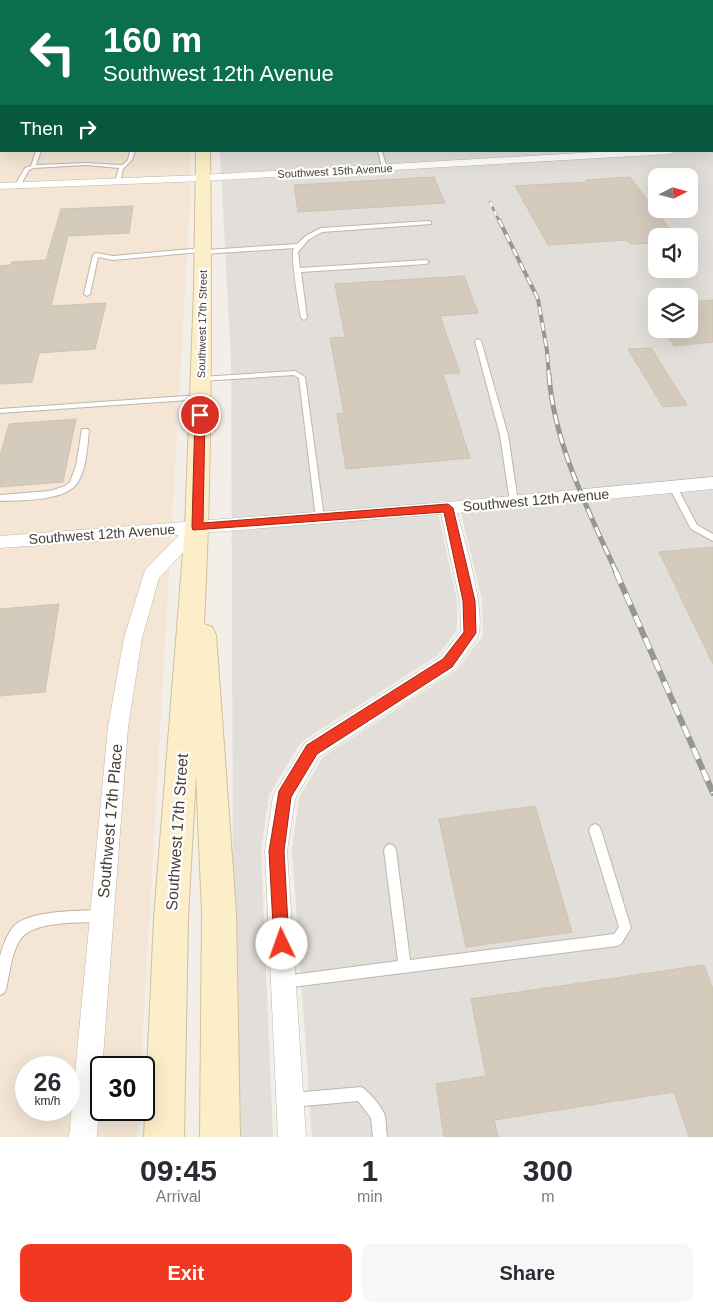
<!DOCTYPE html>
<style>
:root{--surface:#fff;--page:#f7f7f7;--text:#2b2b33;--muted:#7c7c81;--accent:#f13921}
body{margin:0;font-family:Arial,sans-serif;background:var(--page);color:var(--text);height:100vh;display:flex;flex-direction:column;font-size:19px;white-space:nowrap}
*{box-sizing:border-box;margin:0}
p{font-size:16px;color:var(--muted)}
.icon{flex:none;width:28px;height:28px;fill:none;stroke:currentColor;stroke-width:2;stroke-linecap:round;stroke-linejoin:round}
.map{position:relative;height:1137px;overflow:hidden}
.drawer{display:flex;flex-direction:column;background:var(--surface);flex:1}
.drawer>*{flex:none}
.hud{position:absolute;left:0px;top:0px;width:714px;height:152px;box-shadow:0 5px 20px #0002;background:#0b6e4f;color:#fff;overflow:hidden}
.needle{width:32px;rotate:84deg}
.controls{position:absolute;left:648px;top:168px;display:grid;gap:10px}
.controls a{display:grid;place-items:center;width:50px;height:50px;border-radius:10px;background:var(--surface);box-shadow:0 5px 20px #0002;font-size:25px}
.speed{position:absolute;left:15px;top:1056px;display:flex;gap:10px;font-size:25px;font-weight:700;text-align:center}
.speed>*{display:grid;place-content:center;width:65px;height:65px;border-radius:50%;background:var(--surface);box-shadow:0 5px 20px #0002;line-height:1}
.speed small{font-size:12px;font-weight:400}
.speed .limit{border:2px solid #111;border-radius:8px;background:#fff;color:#111}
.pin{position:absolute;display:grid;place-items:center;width:42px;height:42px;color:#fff;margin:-21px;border:2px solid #fff;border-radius:50%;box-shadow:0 1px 5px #0007}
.me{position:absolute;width:55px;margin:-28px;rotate:357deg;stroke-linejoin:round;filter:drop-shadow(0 0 4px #0008)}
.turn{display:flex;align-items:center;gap:18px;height:105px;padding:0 20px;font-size:22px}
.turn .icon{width:65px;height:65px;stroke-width:2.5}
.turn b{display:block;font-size:35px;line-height:42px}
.then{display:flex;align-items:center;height:48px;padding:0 20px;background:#0003;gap:10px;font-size:19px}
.eta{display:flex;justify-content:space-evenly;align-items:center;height:85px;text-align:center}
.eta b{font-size:30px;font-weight:800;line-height:35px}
.primary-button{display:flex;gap:10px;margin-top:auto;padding:10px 20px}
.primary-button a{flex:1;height:58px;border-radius:10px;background:var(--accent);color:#fff;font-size:20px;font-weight:800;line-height:58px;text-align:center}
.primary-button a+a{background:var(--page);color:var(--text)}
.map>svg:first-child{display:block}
.commercial{fill:#f4e5d4;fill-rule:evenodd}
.industrial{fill:#e2ded9;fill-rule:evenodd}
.building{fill:#d4cbbd;stroke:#cfc2b1}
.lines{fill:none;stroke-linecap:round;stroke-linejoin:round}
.service-casing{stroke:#beb7aa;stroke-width:2}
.minor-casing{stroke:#beb7aa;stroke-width:1}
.secondary-casing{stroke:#d1c199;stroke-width:2}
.service{fill:#fff;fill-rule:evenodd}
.minor{fill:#fff;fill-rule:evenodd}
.secondary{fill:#fceec8;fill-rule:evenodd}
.rail-far3-casing{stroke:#969696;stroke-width:2.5}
.rail-far2-casing{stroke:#969696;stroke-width:4}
.rail-far1-casing{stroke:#969696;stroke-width:5}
.rail-casing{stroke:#969696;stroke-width:6}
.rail-far3{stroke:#fff;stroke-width:2;stroke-dasharray:5;stroke-linecap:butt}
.rail-far2{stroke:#fff;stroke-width:2.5;stroke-dasharray:8;stroke-linecap:butt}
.rail-far1{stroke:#fff;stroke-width:3;stroke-dasharray:10;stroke-linecap:butt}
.rail{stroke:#fff;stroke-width:4.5;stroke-dasharray:12;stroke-linecap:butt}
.route{fill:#f13921;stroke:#9d2515}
.labels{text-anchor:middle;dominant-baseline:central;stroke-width:4.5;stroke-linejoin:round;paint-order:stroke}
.far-street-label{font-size:11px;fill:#463f37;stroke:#fff}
.street-label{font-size:14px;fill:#463f37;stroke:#fff}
.near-street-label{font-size:16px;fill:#463f37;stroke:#fff}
</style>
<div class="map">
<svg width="713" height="1137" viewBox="0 0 713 1137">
<rect width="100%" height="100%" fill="#f3efe8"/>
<path class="commercial" d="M0,61L1,151H191L190,203L141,1067L101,1068V1110H138L137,1137H0ZM26,1068H69V1110H26Z"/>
<g class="industrial">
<path d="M0,0H192L1,1L0,31Z"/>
<path d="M220,0H695L701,1H220Z"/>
<path d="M713,4V1137H312L292,850L299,798L323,757L457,670L481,638L483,634L482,600L458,500L436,502L457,601V630L437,656L304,740L299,745L269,795L261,850L273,1137H240L233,876L231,359L220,151H712ZM656,176H689V209H656ZM656,236H689V269H656ZM656,296H689V329H656Z"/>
</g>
<g class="building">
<path d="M434,177L445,203L298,212L294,185Z"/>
<path d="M630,177L675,236H656V243L630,244L627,240L548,245L515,186L588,182L586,180Z"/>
<path d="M133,206L129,233L68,236L51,306L106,303L95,349L39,353L32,382L0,384V266L11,265L12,262L46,260L61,209Z"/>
<path d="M464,276L478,313L440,316L460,373L443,374L470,458L346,469L337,414L344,413L330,338L345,337L335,284Z"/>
<path d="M713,300V342L674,346L663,329H689V302Z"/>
<path d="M651,348L687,405L663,407L628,349Z"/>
<path d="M76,419L63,482L0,487V456L9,424Z"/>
<path d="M713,547V664L659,552Z"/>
<path d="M59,604L45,692L0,696V609Z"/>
<path d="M535,806L572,932L466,947L439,819Z"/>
<path d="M704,965L713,989V1137H689L674,1092L494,1120L498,1137H444L436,1084L486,1076L471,999Z"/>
</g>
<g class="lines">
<defs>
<g id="service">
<rect x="131" y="0" width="4" height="1"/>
<path d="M229,0H261L227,1Z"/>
<path d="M526,0H530L531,1H527Z"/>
<rect x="0" y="22" width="1" height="2"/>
<path d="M713,23V26H712V23Z"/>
<rect x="712" y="40" width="1" height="2"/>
<rect x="712" y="60" width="1" height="2"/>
<rect x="712" y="69" width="1" height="2"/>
<rect x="0" y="75" width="1" height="2"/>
<rect x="712" y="137" width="1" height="2"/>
<path d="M36,151H41L36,165L86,163L122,165L128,160L130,151H135L132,160L123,169L120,183L115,182L119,168L86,165L34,168L29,170L20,186H16L15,185L25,168L31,166Z"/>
<path d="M378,151H382L387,169L382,168Z"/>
<path d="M429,221L431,222V224L322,232L308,240L298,252L300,268L426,260L429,262L426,264L301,272L307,318L304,320L301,318C299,305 290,256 294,248L203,254L200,252L113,260L98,257L90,294L87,296L84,294L93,255L96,253L113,256L203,248L206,250L297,244L307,235L321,228Z"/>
<path d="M478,339L481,341L508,435L518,502L514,505L510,502L500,435L475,341Z"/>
<path d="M295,371L305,377L324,518L320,521L316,518L299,378L294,375L201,381L198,379L201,377Z"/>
<path d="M200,395L204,397L203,399L0,413V409Z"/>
<path d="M82,429H88L89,431C87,447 87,466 79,480C69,502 21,500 0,501V495L50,491L65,486L70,482L76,466Z"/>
<path d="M673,484L676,485L697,525L713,534V541L691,529L669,487Z"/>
<path d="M595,824L599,826L601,830L631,928L621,944L617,946L284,988L280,986L278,982L280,978L284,976L398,961L384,850L386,846L390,844L394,846L396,850L410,960L614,934L619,927L589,830L591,826Z"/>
<path d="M102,910L106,912L108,916L106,920L102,922C81,923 32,920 20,940C11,954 10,973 6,989L4,993L0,995C0,983 0,969 0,957C2,947 8,932 15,925C32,910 80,911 102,910Z"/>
<path d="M361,1087C368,1090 383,1108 385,1116C386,1123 386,1130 387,1137H373L371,1118L358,1101L293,1107L288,1105L286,1100L288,1095L293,1093Z"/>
</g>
<g id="minor">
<rect x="712" y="3" width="1" height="4"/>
<path d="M713,146V152L709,151H712Z"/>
<path d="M615,151H675L670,154L202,181L0,189V183L202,175Z"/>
<path d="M713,477V489L457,513C464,539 488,616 477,638L455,669L319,757L295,799L287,851L306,1137H278L265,851L273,796L305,743L441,657L461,631L460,601L441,514L201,533L159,578L142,638L128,727L97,1137H69L108,727L124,638L145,570L179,535L0,548V536L448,502Z"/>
</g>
<g id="secondary">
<rect x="202" y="0" width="10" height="1"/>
<path d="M697,0H712L713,1H698Z"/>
<path d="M196,151H210C212,309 212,467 204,624L212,627L216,635L236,912L240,1137H200L202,912L196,774L188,918L184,1137H144L154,918L185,527L194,289Z"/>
</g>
</defs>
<use href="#service" class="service-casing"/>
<use href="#minor" class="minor-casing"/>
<use href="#secondary" class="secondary-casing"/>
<use href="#service" class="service"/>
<use href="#minor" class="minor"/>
<use href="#secondary" class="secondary"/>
<defs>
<path id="rail-far3" d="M490,202L499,221"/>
<path id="rail-far2" d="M499,220L538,299L547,351L549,377"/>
<path id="rail-far1" d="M549,375C554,445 589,511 617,574"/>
<path id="rail" d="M616,572L713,793"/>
</defs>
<use href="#rail-far3" class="rail-far3-casing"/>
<use href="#rail-far2" class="rail-far2-casing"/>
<use href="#rail-far1" class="rail-far1-casing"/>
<use href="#rail" class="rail-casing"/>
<use href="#rail-far3" class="rail-far3"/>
<use href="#rail-far2" class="rail-far2"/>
<use href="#rail-far1" class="rail-far1"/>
<use href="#rail" class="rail"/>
</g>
<path class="route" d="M200,412L205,415L203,523L448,504L453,508L475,601L476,633L452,667L317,754L291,797L284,851L289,944L287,950L282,952L276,950L274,944L269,851L279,791L307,745L443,659L464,632L463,601L444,512L193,530L192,527L195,415Z"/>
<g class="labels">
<g class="far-street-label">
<text transform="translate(335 171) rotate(-3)">Southwest 15th Avenue</text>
<text transform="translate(202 324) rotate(-89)">Southwest 17th Street</text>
</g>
<g class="street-label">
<text transform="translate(536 500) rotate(-5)">Southwest 12th Avenue</text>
<text transform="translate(102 534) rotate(-4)">Southwest 12th Avenue</text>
</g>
<g class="near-street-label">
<text transform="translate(110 821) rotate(-85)">Southwest 17th Place</text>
<text transform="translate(177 832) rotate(-86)">Southwest 17th Street</text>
</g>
</g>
</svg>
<div class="controls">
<a><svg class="needle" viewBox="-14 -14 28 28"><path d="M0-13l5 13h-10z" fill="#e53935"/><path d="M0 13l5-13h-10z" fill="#7c7c81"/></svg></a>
<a><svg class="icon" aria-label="sound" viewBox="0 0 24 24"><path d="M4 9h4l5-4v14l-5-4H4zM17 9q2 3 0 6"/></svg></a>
<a><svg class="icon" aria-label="layers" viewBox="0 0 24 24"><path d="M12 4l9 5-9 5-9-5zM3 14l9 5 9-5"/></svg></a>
</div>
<div class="speed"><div>26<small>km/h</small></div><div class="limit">30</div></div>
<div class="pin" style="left:200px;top:415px;background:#d93025"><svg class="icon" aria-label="arrive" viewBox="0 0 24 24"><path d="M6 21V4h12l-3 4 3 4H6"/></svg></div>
<svg class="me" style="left:282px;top:944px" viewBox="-20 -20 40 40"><circle r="19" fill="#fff"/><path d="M0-13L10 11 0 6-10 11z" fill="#f13921"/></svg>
<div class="hud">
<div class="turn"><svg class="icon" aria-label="left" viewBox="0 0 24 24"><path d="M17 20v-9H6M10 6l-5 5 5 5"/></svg><div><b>160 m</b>Southwest 12th Avenue</div></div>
<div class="then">Then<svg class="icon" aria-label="right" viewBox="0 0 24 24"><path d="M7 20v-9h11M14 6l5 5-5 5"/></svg></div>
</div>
</div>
<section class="drawer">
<div class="eta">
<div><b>09:45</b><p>Arrival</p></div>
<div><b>1</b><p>min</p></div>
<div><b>300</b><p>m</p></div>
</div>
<div class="primary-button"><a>Exit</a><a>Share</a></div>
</section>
